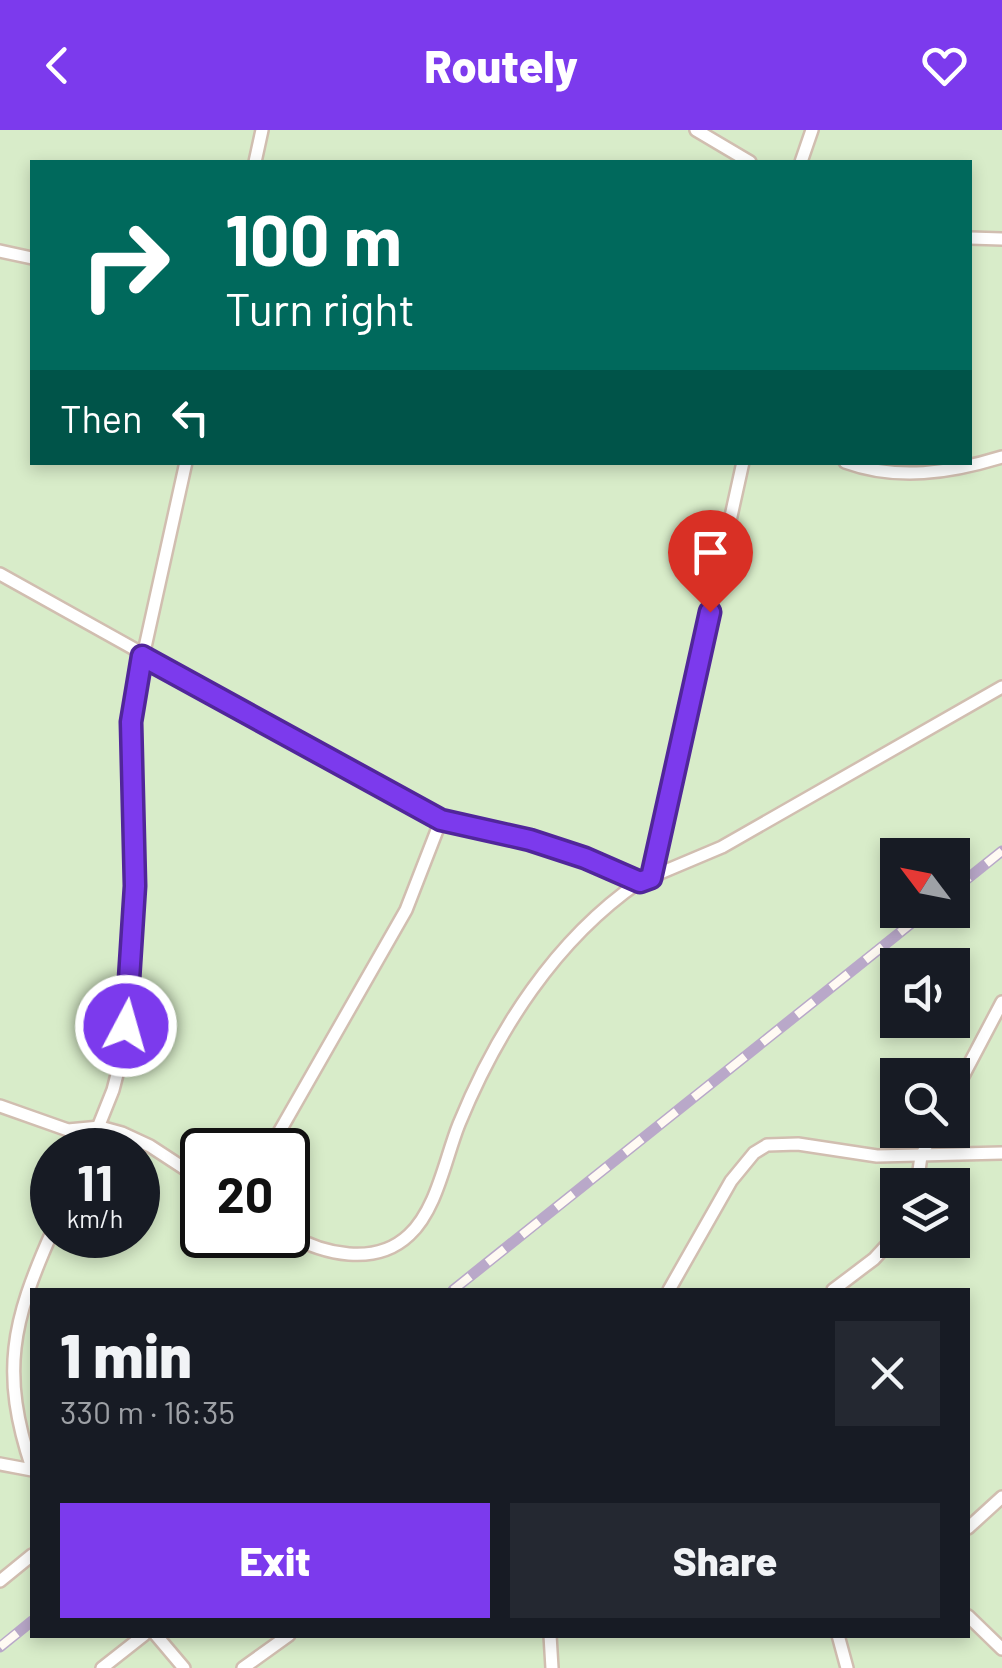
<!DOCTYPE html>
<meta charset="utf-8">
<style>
:root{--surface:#171b24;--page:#242831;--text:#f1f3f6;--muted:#9ea1a6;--accent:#7c3aed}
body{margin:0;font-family:Barlow,sans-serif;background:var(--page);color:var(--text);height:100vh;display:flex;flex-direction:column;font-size:38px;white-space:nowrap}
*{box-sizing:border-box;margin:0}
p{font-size:32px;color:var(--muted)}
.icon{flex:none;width:55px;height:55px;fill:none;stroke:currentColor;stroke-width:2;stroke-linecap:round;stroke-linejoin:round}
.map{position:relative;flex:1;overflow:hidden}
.sheet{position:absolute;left:30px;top:1158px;width:940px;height:350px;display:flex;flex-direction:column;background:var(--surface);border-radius:0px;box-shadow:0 5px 15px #0003}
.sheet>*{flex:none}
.banner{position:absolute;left:30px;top:30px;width:942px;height:305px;border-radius:0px;box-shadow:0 5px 15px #0003;background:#00695c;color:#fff;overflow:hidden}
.needle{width:65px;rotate:302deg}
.buttons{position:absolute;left:880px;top:708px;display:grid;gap:20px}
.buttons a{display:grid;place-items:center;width:90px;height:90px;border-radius:0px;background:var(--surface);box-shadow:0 5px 15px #0003;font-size:50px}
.speed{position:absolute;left:30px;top:998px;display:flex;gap:20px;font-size:50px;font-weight:700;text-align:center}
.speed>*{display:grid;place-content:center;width:130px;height:130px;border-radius:50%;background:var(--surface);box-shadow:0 5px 15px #0003;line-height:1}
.speed small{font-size:25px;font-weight:400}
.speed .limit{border:5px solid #111;border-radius:15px;background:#fff;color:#111}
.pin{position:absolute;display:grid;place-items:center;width:85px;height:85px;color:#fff;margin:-102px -42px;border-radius:50% 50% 50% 0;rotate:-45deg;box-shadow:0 0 10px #0007}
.pin .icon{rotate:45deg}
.me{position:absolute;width:110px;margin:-55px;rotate:6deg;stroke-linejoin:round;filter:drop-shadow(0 0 8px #0008)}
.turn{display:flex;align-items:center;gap:35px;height:210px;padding:0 30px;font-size:45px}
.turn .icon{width:130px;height:130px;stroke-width:2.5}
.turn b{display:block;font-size:70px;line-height:85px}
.then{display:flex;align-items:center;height:95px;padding:0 30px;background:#0003;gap:20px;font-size:38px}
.round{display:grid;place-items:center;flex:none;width:105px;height:105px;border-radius:0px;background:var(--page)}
.summary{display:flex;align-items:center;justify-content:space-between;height:170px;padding:0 30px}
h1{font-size:60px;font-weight:800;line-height:75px}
.primary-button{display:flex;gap:20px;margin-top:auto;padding:20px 30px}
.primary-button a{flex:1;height:115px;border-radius:0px;background:var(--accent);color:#fff;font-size:40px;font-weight:800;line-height:115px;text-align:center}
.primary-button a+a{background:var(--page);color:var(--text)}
header{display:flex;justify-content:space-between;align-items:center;height:130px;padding:0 30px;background:var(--accent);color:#fff;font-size:45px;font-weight:800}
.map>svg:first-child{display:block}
.green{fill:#d8ecc9;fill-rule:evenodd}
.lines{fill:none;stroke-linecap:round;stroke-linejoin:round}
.lane-casing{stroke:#d1beb0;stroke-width:16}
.lane{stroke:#fff;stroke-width:11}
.rail-casing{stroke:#b9a8c9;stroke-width:11}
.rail{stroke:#fffaf3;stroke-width:8;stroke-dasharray:22;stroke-linecap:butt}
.route-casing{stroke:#51269a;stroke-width:25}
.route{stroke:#7c3aed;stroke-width:18}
</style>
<header><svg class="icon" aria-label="back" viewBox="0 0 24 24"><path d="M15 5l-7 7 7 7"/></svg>Routely<svg class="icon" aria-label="heart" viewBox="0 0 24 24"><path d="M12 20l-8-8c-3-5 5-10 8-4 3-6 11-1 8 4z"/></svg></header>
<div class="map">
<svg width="1002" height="1538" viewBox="0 0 1002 1538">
<rect width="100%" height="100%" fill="#fdf6ec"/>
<path class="green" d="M0,0H1002V1538H0ZM32,32H970V332H32ZM898,725H952V780H898ZM898,835H952V890H898ZM898,945H952V1000H898ZM52,1020H138V1105H52ZM202,1020H288V1105H202ZM898,1055H952V1110H898ZM32,1160H968V1505H32Z"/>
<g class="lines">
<defs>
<g id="lane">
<path d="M696,0L750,32"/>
<path d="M255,32L262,0"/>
<path d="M801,32L812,0"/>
<path d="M970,108L1002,109"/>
<path d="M0,121L32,128"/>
<path d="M845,332C897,351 950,343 1002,327"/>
<path d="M0,444L441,690L530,710L585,728L639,752L722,717L1002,557"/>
<path d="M651,748L743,332"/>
<path d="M952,967L1002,872"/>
<path d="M0,976L68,1000L100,997L122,1003L150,1016L202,1050"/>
<path d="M89,1020L113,960L123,921L134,822L130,618L134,567L186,332"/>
<path d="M269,1020L406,780L441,690"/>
<path d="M917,1055L921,1026L935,1000"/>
<path d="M288,1104C323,1124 375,1137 409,1105C437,1079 445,1029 459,994C497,901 555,810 639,752"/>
<path d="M669,1160L731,1051L754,1023L767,1015L798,1014L877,1026L1002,1023"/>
<path d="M833,1160L874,1129L898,1103"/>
<path d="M0,1334L32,1340"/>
<path d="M32,1338C0,1242 12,1192 52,1102"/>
<path d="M968,1398L1002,1367"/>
<path d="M0,1451L32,1425"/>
<path d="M968,1486L1002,1519"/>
<path d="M156,1505L184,1538"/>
<path d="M550,1505L552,1538"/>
<path d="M838,1505L847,1538"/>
<path d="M102,1538L144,1505"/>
<path d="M243,1538L289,1505"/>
</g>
</defs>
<use href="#lane" class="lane-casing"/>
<use href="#lane" class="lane"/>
<defs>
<g id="rail">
<path d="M952,761L1002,721"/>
<path d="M453,1160L928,780"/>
<path d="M0,1517L32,1491"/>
</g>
</defs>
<use href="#rail" class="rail-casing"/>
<use href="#rail" class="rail"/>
</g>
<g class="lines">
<defs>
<path id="route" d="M126,896L135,756L131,592L142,526L441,690L530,710L585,728L640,752L651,748L710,482"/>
</defs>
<use href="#route" class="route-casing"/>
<use href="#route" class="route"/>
</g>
</svg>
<div class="buttons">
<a><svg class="needle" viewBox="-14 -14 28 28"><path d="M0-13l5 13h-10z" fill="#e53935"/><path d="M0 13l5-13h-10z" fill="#9ea1a6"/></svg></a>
<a><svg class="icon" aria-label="sound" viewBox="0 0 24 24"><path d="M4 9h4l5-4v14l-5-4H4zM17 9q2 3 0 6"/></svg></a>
<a><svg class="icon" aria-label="search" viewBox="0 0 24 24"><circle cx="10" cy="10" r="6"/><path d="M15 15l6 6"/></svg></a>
<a><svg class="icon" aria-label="layers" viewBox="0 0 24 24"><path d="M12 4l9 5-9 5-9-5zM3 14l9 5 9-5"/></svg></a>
</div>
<div class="speed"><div>11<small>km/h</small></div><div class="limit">20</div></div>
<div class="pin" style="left:710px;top:482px;background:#d93025"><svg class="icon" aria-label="arrive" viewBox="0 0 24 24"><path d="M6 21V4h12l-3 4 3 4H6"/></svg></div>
<svg class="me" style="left:126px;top:896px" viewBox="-20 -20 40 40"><circle r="17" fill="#7c3aed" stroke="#fff" stroke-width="3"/><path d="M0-11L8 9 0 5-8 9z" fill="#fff"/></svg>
<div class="banner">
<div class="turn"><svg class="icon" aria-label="right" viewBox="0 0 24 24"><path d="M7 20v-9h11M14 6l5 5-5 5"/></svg><div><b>100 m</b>Turn right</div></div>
<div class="then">Then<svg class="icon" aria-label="left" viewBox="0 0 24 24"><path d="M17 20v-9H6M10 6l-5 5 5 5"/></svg></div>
</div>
<section class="sheet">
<div class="summary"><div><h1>1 min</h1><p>330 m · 16:35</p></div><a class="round"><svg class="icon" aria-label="close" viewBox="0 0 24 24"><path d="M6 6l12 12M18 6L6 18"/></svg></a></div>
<div class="primary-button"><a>Exit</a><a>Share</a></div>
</section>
</div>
